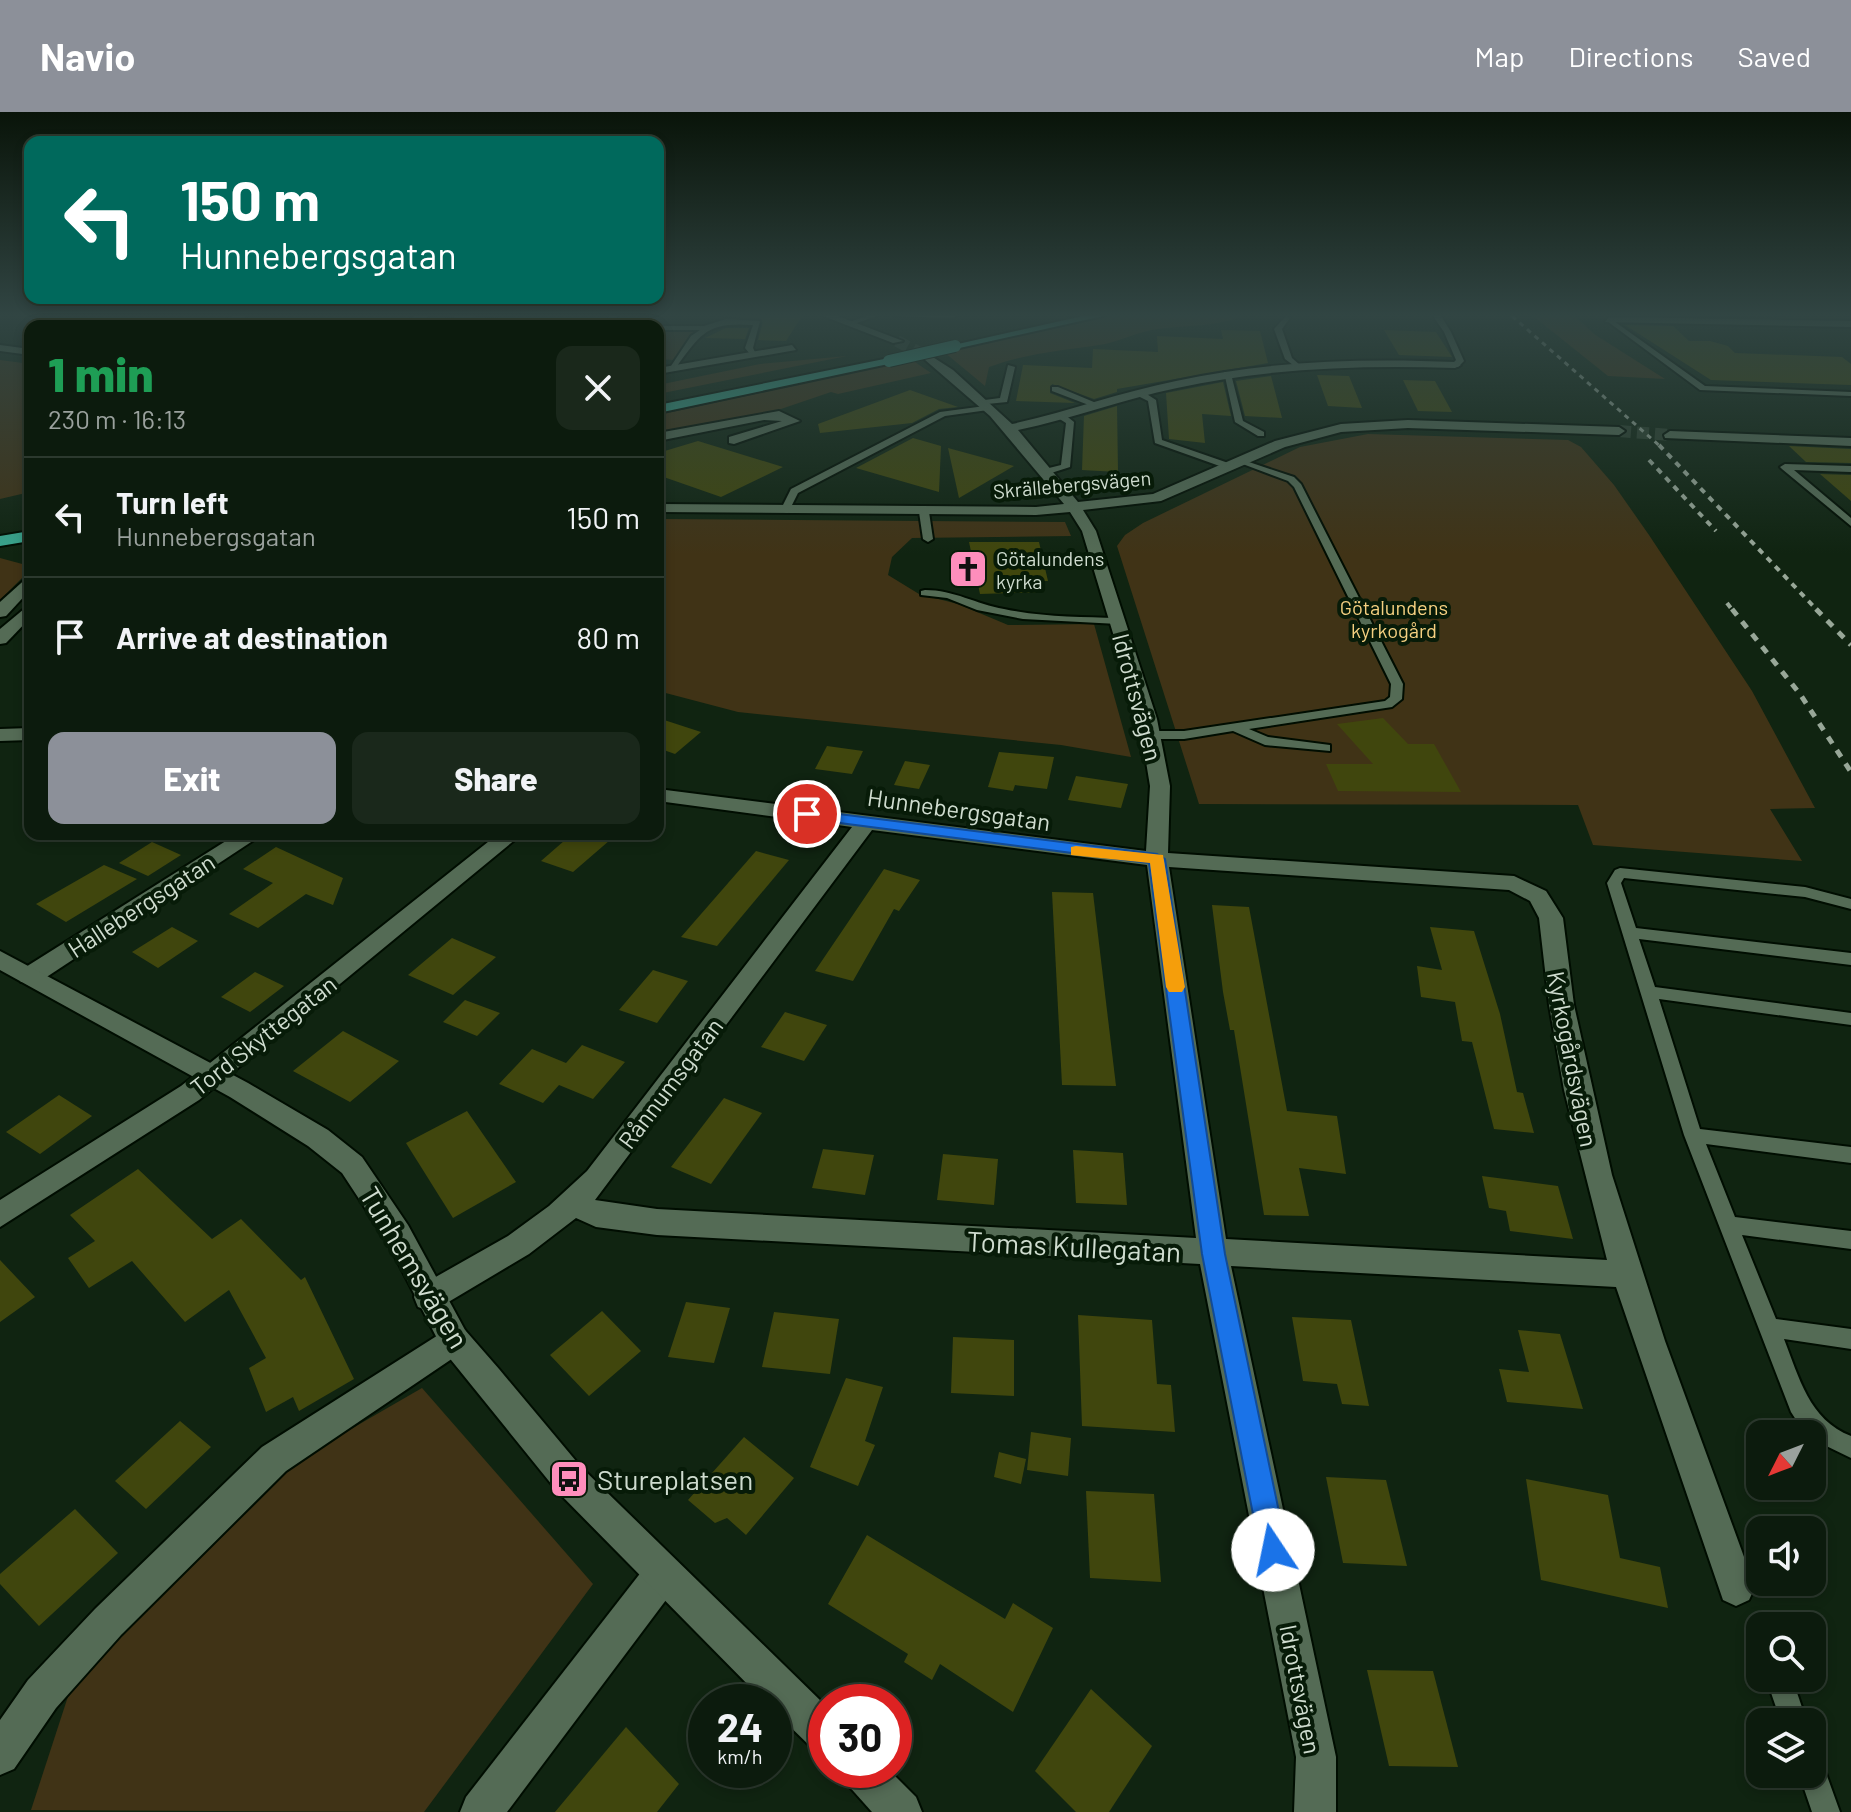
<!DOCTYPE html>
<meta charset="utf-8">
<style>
:root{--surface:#0c1b0d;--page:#1a281b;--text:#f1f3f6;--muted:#9aa19d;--line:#2c392e;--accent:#8c9099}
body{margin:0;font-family:Barlow,sans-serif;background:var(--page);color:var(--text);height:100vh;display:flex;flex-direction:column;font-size:30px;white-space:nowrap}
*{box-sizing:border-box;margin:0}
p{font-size:26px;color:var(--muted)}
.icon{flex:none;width:44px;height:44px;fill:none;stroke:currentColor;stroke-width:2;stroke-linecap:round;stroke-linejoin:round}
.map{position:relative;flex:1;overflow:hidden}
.drawer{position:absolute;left:24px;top:208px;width:640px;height:520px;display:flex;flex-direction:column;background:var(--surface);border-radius:16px;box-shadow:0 4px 12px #0003,0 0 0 2px var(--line)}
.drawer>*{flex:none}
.banner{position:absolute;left:24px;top:24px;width:640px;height:168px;border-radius:16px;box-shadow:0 4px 12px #0003,0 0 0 2px var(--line);background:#00695c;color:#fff;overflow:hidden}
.needle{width:52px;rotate:228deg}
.controls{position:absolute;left:1746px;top:1308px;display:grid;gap:16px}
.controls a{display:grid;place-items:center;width:80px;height:80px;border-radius:16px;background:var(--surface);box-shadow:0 4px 12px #0003,0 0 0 2px var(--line);font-size:40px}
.speed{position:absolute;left:688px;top:1572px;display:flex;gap:16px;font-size:40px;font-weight:700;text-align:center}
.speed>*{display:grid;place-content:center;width:104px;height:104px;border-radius:50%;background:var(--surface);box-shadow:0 4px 12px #0003,0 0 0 2px var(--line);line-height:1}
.speed small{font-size:20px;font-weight:400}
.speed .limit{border:12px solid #d22;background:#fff;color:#111}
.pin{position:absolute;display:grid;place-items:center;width:68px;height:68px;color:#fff;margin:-34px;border:4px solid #fff;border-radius:50%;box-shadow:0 2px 8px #0007}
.me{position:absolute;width:88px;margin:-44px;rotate:349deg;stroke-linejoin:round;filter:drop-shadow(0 0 6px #0008)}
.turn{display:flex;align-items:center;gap:28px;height:168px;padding:0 24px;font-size:36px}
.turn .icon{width:104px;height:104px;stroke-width:2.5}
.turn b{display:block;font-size:56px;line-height:68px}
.round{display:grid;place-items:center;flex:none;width:84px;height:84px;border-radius:16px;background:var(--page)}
.overview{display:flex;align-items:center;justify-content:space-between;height:136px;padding:0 24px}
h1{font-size:48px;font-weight:800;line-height:60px;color:#1e9e55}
.cta{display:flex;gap:16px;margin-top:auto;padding:16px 24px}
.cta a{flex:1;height:92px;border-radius:16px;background:var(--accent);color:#fff;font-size:32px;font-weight:800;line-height:92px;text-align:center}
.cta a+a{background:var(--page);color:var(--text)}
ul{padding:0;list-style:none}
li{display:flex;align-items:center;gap:24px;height:120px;padding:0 24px;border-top:2px solid var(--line)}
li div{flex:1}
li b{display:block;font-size:30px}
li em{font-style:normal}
header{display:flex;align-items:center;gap:48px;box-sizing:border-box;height:112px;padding:0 40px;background:var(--accent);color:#fff}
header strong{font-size:38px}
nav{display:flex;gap:44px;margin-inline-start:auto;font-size:28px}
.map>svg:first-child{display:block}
.green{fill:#403316}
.building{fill:#40460d}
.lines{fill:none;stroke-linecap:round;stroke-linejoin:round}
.street-tunnel{stroke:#2d402e;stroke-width:12;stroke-dasharray:12 6;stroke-linecap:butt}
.lane-casing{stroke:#000d01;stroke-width:4}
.street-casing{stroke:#000d01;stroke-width:4}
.secondary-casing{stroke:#000d01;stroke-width:4}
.highway-casing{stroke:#000d01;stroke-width:4}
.lane{fill:#546b55;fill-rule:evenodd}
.street{fill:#546b55;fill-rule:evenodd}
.secondary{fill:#546b55;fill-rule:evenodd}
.highway{fill:#39a58d;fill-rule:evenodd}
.rail-far2{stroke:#98a798;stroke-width:3;stroke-dasharray:5 5;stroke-linecap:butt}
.rail-far1{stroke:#98a798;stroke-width:4;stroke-dasharray:6 6;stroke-linecap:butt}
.rail{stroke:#98a798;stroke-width:5;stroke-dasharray:8 8;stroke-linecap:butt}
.highway-bridge-casing{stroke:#000d01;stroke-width:14;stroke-linecap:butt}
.highway-bridge{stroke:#39a58d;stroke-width:12}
.route{fill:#1a73e8;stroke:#114b97;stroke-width:2}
.slow{fill:#f59e0b}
.labels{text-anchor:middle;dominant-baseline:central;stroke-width:8;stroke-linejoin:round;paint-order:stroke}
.far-street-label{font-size:20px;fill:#cfdccf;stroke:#071b08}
.far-poi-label{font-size:20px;fill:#cfdccf;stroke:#071b08;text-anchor:start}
.far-park-label{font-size:20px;fill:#f5d081;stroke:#071b08}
.street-label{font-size:24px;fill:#cfdccf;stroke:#071b08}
.near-street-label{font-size:28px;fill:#cfdccf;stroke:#071b08}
.near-poi-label{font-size:28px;fill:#cfdccf;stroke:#071b08;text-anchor:start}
</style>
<header>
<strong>Navio</strong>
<nav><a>Map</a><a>Directions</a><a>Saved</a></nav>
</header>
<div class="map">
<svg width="1851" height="1700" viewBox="0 0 1851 1700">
<rect width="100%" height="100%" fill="#102411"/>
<g class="green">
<path d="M1112,204H1244C1214,215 1189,213 1158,217C1140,219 1123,228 1105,232C1063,239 1031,240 989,255L985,274L944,240Z"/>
<path d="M1533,204H1575L1594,222L1665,267L1608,264Z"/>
<path d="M658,218H698L675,248L658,247Z"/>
<path d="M847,244L658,282V273L760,252Z"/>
<path d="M0,248L30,252V380L0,387Z"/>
<path d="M912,248L931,261L838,282L831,280L778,298L658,321V303Z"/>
<path d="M1368,322L1568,328L1581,335L1614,373L1649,423L1752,579L1815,696L1770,697L1802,749L1593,733L1578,693L1199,692L1117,434L1125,423L1143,411L1300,335Z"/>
<path d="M658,407L1065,410L1071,424L912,426L892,445L888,463L919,482L958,492L1008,513L1094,512L1131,645L1061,633L738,600L658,579Z"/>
<path d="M0,446L26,453L23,465L0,488Z"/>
<path d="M422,1276L593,1472L424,1700L31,1698L74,1566L299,1347Z"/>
</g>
<g class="building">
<path d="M726,204H802L786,229L758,228L763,210L760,206Z"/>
<path d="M1625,213L1673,214L1689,229H1710L1728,234L1735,241L1842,245L1851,252V273L1711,268Z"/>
<path d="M726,216H749L745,227L705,226Z"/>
<path d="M1221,218L1260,219L1268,251L1117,277V280L1094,287L1052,272L1050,281L1075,291L1016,289L1023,253L1092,256L1093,237L1158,240L1157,224L1223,227Z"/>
<path d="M1384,218L1436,220L1452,245L1399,243Z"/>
<path d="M1317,263L1349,264L1362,296L1328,294Z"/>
<path d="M1271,264L1282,306L1245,304L1236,269Z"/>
<path d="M1403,268L1435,269L1452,300L1418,299Z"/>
<path d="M1223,270L1231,304L1202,302L1205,331L1169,327L1166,281Z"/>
<path d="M910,278L958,295L939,297L912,311L820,321L818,312Z"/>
<path d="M1117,294L1118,360L1082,358L1084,304Z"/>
<path d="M913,326L941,334L939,380L856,356Z"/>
<path d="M698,329L783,355L721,385L658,363V341Z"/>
<path d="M1789,334L1851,337V351L1806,350Z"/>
<path d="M948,336L1014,354L959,386Z"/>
<path d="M1820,362L1851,363V389Z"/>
<path d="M969,430H1039L1048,469H1041L1044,480L980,482Z"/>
<path d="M658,606L701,620L675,642L658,636Z"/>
<path d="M1383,606L1408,632H1434L1461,680L1338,679L1326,652H1373L1337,612Z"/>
<path d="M827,634L863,639L852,662L815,657Z"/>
<path d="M999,640L1054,645L1047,677L1015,673L1013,679L988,675Z"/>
<path d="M905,649L930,653L919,677L894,673Z"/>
<path d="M1076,664L1128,672L1121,696L1068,688Z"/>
<path d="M572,722H617L573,760L541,749Z"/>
<path d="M152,730L181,743L148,764L119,751Z"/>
<path d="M276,735L343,766L333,793L306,782L258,816L229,802L273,771L243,757Z"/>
<path d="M756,739L789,748L717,834L681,825Z"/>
<path d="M104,753L137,767L66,810L36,792Z"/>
<path d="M884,757L920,768L899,799L894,797L853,869L815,859Z"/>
<path d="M1052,780L1093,781L1116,974L1062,973Z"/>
<path d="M1212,793L1249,795L1287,999L1337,1004L1346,1062L1299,1056L1309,1104L1264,1103L1234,918H1230L1223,880Z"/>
<path d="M172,815L198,829L158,856L132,840Z"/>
<path d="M1430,815L1474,819L1500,902L1517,980L1523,981L1534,1021L1494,1017L1472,930L1462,929L1455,890L1421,885L1417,854L1442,858Z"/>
<path d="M452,826L496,845L453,883L408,863Z"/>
<path d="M653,858L688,869L657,911L619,898Z"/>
<path d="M255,860L284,874L250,900L221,885Z"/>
<path d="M465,888L500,901L477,924L443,910Z"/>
<path d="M785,900L827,913L804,949L761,935Z"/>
<path d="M343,919L399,949L350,990L293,959Z"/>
<path d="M582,933L625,950L593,987L559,973L543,991L499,972L532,937L566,951Z"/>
<path d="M59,983L92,1004L40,1042L6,1020Z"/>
<path d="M724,986L762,1001L711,1072L671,1055Z"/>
<path d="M467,999L516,1070L453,1106L406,1031Z"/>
<path d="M823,1037L874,1043L865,1083L812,1076Z"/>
<path d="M1073,1038L1123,1041L1127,1093L1076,1091Z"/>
<path d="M943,1042L998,1047L994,1093L937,1088Z"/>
<path d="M138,1057L212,1127L241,1107L301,1168L305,1165L354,1267L299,1299L293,1285L266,1300L249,1256L266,1246L229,1178L185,1210L132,1149L89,1176L68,1146L95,1129L70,1103Z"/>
<path d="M1482,1064L1558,1074L1573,1127L1510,1119L1506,1099L1489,1096Z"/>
<path d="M0,1148L35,1185L0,1210Z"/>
<path d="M686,1190L730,1196L714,1251L668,1245Z"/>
<path d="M602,1199L641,1239L589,1284L550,1243Z"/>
<path d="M774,1200L839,1207L830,1262L762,1255Z"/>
<path d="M1078,1203L1152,1208L1157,1272L1171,1273L1175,1320L1082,1314Z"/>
<path d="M1292,1205L1351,1208L1369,1294L1342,1292L1337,1272L1303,1269Z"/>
<path d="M1518,1218L1560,1222L1583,1297L1507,1290L1499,1257L1529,1260Z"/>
<path d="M953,1225L1014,1228V1284L951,1281Z"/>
<path d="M846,1266L883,1275L865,1329L875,1333L858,1374L810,1355Z"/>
<path d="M180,1309L211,1335L146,1397L115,1369Z"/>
<path d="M1031,1320L1071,1326L1068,1364L1027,1358Z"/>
<path d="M744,1325L794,1366L746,1423L727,1406L715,1411L688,1388Z"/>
<path d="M999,1340L1026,1347L1021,1372L994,1365Z"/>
<path d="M1326,1365L1386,1368L1407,1454L1343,1451Z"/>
<path d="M1526,1367L1608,1383L1620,1446L1660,1455L1668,1496L1541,1468Z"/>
<path d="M1086,1379L1154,1382L1161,1470L1090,1466Z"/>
<path d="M75,1397L118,1441L39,1514L0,1472V1462Z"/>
<path d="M867,1423L1005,1507L1013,1491L1053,1516L1013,1600L940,1552L932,1568L904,1550L908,1542L828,1492Z"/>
<path d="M1367,1558L1433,1559L1458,1655L1389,1654Z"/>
<path d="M1091,1577L1152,1634L1109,1700H1076L1035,1659Z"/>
<path d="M626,1615L679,1672L657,1700H555Z"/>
</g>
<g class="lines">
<g class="street-tunnel">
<path d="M897,229L928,245"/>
<path d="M1619,319L1670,323"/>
</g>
<defs>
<g id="lane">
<path d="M446,204H470L550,214H526Z"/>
<path d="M609,204H617L613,209L629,214L606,212Z"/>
<path d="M866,204H877L851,213L847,211Z"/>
<path d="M893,204H956L952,206Z"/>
<path d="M1286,204L1290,206L1282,217L1292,246L1301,254L1297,256L1285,247L1274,217Z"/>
<path d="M1433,204H1441L1451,220L1464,249L1458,255L1451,253L1456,248L1444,220Z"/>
<path d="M726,207L760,209L753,236L756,242H750L745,236L753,213C708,210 702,220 677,254L678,258L669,257L691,224L700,218H658L657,214H704Z"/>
<path d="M1607,207H1611L1705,274L1851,280V284L1700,278L1607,209Z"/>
<path d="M1008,253L1015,255L1007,290L977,293V289L1000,286Z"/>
<path d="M1224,260L1231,262L1243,309L1264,320V324H1258L1235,310Z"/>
<path d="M1052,275H1058L1101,293L1094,295L1052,279Z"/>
<path d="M1136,279H1142L1156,288L1162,328L1234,353V357H1228L1155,331L1148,289L1136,283Z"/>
<path d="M985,294L988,298L945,304L798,381L788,401L780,399L791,377L940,300Z"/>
<path d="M1058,302H1064L1074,310L1070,355L1048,362L1043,359L1045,357L1061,353L1066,311L1058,306Z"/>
<path d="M1240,347L1294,365L1301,372L1403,572L1402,587L1392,595L1249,617L1268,625L1330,633V639L1265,633L1233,619L1184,627H1150L1144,623L1150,619H1184L1385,589L1390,585L1391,572L1294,375L1288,369L1240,351Z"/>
<path d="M1785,352L1851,354V360L1794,358L1851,406V414L1782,357L1780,355Z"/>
<path d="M924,397L929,400L933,427L928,430L923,427L919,400Z"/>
<path d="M925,478C954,478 976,492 1004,497C1042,505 1080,505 1118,506L1124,509L1118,512L1023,507L977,498L947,486L921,483V479Z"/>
<path d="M1620,756L1805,775L1851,787V797L1805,785L1624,766L1621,771L1636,816L1851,841V853L1639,827L1655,875L1851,901V913L1659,887L1700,1017L1851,1035V1051L1706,1032L1735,1105L1851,1119V1137L1742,1123L1776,1207L1851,1217V1237L1784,1227C1799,1265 1809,1308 1851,1324V1346L1816,1329L1812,1322H1807L1800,1314L1791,1300L1684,1023L1607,771L1615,758Z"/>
<path d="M1766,1566H1792L1807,1610H1781Z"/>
<path d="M1812,1646L1822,1650L1840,1700H1812L1799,1662H1812Z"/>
</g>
<g id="street">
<path d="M233,204H247L226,214H212Z"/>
<path d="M415,204H429L411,214H397Z"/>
<path d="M823,204H838L903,229L893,231Z"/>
<path d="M1609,205L1851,209V215L1605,210Z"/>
<path d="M792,233L796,238L658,262V256Z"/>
<path d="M928,242L953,258L1012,312C1067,300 1121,280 1176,269C1268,249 1361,246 1455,250L1461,253L1455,256C1361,253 1268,256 1177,276C1123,287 1072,307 1018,318L1078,390L1153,382L1275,329L1341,312L1408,308L1619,315L1625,319L1619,323L1408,316L1341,320L1285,335L1161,389L1083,398L1096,419L1157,607L1170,674L1168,741L1514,764L1546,779L1563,806L1574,893L1612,1063L1665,1229L1755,1475L1749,1488L1736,1494L1723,1488L1616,1175L1231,1154L1336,1645V1700H1294L1296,1645L1200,1152L657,1123L596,1115L576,1106L529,1142L440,1195L429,1199L418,1195L414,1185L418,1175L508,1124L549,1094L587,1059L852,715L658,689V677L1146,739L1150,674L1139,607L1082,419L1070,400L1036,403L658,400V392L1036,395L1064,392L990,304L924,247ZM872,718L1147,753L1196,1126L657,1097L595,1088ZM1169,755L1509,778L1530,789L1539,806L1549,893L1564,978L1607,1148L1226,1127Z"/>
<path d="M779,299L800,309L734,332L729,331V325L782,309L764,308L658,329V321Z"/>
<path d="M1670,319L1851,326V334L1665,326L1664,323Z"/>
<path d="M30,616V628L0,629V617Z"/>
<path d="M237,722H263L39,870H21L18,864L21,858Z"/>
<path d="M498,722H522L199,988L0,1115V1088L181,974Z"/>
<path d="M454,1213L465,1218L470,1228L465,1238L286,1359L121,1523L56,1596L14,1657L0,1663V1608L28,1568L95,1497L262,1335Z"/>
<path d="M662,1445L675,1450L680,1463L675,1476L507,1700H460L466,1685L649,1450Z"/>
</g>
<g id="secondary">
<path d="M0,233L30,237V243L0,239Z"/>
<path d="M30,463V478L6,504L0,505V490Z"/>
<path d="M30,492V506L6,531L0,532V517Z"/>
<path d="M0,839L248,971L328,1018L362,1045L408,1113L465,1218L499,1257L581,1355L826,1594V1642L812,1636L774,1599V1590H765L557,1379L443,1238L388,1131L342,1061L308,1034L230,985L0,858Z"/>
<path d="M841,1658H889L916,1685L922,1700H872L847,1672Z"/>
</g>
<g id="highway">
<path d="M1083,204H1103L955,237L949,234Z"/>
<path d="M889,246L893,251L658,301V293Z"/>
<path d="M30,419V429L0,434V424Z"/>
</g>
</defs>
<use href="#lane" class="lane-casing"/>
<use href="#street" class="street-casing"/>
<use href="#secondary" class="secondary-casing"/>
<use href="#highway" class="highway-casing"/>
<use href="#lane" class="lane"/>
<use href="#street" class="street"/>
<use href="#secondary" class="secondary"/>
<use href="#highway" class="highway"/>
<path class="rail-far2" d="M1512,204L1661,335"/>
<g class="rail-far1">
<path d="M1659,333L1818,499"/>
<path d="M1649,348L1716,419"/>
<path d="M1727,491L1733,499"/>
</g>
<g class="rail">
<path d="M1732,497L1800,582L1851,660"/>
<path d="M1816,497L1851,533"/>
</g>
<defs>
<path id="highway-bridge" d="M889,249L955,234"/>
</defs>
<use href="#highway-bridge" class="highway-bridge-casing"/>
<use href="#highway-bridge" class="highway-bridge"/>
</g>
<linearGradient id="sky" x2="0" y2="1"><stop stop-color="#091409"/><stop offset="0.46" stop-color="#314543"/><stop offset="1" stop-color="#314543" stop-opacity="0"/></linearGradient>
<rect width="1851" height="442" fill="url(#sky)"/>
<path class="route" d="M807,698L1157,742L1165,747L1225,1142L1287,1438L1283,1448L1273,1452L1264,1448L1260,1438L1202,1142L1149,751L801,706L799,702Z"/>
<path class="slow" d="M1076,734L1163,743L1185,875L1182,880H1169L1166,875L1150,751L1071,743V735Z"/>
<defs>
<symbol id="church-square" viewBox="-11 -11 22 22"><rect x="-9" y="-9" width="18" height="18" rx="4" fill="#fe8ebc" stroke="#071b08"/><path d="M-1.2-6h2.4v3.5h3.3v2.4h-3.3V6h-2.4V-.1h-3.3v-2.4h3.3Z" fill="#111"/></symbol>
<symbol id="bus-square" viewBox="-11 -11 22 22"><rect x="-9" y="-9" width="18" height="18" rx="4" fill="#fe8ebc" stroke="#071b08"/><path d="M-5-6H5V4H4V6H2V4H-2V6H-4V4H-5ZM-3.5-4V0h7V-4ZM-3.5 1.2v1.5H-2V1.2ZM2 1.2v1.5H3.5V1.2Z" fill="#111"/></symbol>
</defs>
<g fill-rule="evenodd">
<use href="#church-square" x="946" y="435" width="44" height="44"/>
<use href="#bus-square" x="547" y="1345" width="44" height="44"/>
</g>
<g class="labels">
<g class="far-street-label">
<text transform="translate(1072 372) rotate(-5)">Skrällebergsvägen</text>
</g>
<g class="far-poi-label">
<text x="996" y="446">Götalundens<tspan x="996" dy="23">kyrka</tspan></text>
</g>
<g class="far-park-label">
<text x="1394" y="495">Götalundens<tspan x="1394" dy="23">kyrkogård</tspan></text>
</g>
<g class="street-label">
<text transform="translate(1138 585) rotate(75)">Idrottsvägen</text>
<text transform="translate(959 697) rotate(8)">Hunnebergsgatan</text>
<text transform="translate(141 793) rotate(-33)">Hallebergsgatan</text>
<text transform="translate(263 923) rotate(-38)">Tord Skyttegatan</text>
<text transform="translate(1573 947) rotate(79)">Kyrkogårdsvägen</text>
<text transform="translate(670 971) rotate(-53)">Rånnumsgatan</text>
<text transform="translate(1301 1577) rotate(79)">Idrottsvägen</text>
</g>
<g class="near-street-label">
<text transform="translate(1074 1134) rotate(3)">Tomas Kullegatan</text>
<text transform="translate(415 1155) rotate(59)">Tunhemsvägen</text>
</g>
<g class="near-poi-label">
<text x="597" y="1367">Stureplatsen</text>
</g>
</g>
</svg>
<div class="controls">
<a><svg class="needle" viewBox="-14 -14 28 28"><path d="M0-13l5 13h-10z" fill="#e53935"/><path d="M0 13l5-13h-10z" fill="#9aa19d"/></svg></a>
<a><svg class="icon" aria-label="sound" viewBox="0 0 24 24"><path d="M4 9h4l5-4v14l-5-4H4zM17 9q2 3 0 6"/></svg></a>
<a><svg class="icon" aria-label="search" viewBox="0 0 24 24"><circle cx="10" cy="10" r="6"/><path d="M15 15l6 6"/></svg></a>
<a><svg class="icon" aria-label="layers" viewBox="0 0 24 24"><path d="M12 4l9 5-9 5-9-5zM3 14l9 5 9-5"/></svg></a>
</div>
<div class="speed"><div>24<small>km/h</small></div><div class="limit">30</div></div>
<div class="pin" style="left:807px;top:702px;background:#d93025"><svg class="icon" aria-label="arrive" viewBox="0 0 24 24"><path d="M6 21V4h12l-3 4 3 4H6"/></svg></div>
<svg class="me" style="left:1273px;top:1438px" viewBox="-20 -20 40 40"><circle r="19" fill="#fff"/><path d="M0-13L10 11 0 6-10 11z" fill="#1a73e8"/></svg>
<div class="banner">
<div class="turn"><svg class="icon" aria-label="left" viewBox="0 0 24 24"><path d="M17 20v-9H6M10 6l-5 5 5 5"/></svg><div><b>150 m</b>Hunnebergsgatan</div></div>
</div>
<section class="drawer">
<div class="overview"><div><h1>1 min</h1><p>230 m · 16:13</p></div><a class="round"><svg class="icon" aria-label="close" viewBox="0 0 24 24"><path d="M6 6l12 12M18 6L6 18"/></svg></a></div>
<ul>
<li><svg class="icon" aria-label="left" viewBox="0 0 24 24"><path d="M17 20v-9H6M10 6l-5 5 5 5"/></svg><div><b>Turn left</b><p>Hunnebergsgatan</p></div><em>150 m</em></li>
<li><svg class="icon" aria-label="arrive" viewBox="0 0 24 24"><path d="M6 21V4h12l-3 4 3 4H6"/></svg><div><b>Arrive at destination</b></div><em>80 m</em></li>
</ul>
<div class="cta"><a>Exit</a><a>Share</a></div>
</section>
</div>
